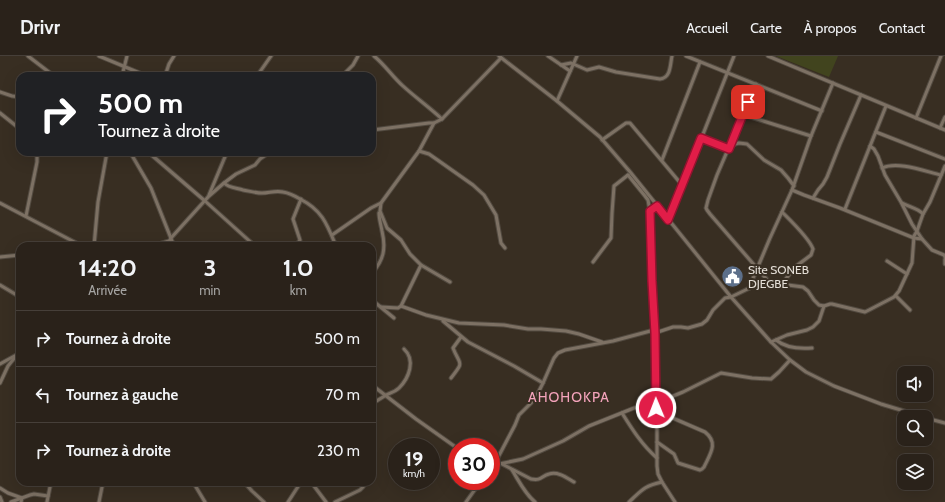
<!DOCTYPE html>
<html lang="fr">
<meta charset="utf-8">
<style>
:root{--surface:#2a221a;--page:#322a23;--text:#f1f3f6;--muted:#a5a4a2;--line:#463f39}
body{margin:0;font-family:Cabin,sans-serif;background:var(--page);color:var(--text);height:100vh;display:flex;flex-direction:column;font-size:15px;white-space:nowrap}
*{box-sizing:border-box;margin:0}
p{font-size:13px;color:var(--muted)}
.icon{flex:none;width:22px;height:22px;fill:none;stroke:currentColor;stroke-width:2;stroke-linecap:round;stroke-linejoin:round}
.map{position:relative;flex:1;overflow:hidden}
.panel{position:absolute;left:16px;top:186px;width:360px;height:244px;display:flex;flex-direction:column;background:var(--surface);border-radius:12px;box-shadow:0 4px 16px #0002,0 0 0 1px var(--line)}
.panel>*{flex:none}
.hud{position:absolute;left:16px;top:16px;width:360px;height:84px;border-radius:12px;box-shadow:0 4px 16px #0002,0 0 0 1px var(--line);background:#202124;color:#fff;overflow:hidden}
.fabs{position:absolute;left:897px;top:310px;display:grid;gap:8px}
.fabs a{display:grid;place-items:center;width:36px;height:36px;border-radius:8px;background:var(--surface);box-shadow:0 4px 16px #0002,0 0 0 1px var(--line);font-size:20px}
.speed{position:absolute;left:388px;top:382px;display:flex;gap:8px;font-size:20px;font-weight:700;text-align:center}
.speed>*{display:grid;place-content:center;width:52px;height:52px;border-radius:50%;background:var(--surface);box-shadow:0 4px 16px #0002,0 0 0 1px var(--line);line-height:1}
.speed small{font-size:10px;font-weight:400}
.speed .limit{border:6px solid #d22;background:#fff;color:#111}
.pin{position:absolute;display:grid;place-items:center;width:34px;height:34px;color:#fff;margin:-17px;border-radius:8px;box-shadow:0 2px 6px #0006}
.me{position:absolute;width:44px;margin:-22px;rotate:359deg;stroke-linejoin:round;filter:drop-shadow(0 0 3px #0008)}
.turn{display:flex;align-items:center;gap:14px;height:84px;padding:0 16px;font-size:18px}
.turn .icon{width:52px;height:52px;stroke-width:2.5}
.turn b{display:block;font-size:28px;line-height:34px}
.eta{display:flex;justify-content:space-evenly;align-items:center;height:68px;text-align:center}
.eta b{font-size:24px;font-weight:800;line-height:28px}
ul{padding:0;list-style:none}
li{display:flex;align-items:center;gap:12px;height:56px;padding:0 16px;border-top:1px solid var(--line)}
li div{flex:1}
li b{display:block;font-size:15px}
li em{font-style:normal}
header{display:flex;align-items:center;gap:24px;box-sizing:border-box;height:56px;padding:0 20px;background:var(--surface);border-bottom:1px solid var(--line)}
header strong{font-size:19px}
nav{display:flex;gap:22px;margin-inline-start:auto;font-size:14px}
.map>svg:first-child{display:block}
.green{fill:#41441e}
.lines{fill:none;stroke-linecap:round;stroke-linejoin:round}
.minor-casing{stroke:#524a40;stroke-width:5}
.minor{stroke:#7d7164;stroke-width:3}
.route-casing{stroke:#92132f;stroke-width:10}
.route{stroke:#e11d48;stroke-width:7}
.labels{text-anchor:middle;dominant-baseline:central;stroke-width:4;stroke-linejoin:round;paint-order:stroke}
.poi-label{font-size:12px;fill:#e4ded6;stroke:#382e22;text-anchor:start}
.quarter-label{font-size:14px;letter-spacing:1px;fill:#f4a3bb;stroke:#382e22}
</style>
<header>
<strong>Drivr</strong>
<nav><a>Accueil</a><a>Carte</a><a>À propos</a><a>Contact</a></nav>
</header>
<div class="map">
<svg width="945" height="446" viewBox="0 0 945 446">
<rect width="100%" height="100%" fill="#382e22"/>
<path class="green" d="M776,0H838L829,21Z"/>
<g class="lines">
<defs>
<g id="minor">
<path d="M28,0L54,20"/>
<path d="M99,0L147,20"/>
<path d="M374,0C385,9 392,20 403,30C415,41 429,51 442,63"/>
<path d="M499,0L557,45L600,81L631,117L731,241L771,286L790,304L806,316L834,330L881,348L924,361"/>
<path d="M548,0L570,15"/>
<path d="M686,0L822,55"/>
<path d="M768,0L945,74"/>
<path d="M561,9L571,7L587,14L599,11L616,16L660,23C671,22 670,9 672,0"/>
<path d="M122,20L127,0"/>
<path d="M165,20L169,8L174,0"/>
<path d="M257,20L271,0"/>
<path d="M344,20L346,16L353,9L358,0"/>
<path d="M756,28L717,119L708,144L706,152L707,154L710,158L769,226"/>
<path d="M0,36L12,40L20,41"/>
<path d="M557,45L577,0"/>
<path d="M0,57L20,73"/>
<path d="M744,59L811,80"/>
<path d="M916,62L941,0"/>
<path d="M434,67L419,95L381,147L380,155L387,172L401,184L410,198L421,209L450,226"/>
<path d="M940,72L945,61"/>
<path d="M372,74L429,67H434L442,63L501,2"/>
<path d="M876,76L945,103"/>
<path d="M701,82L729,93L735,88L739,87L747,88L764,104L781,114L788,122L794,130"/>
<path d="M602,84L626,67H630L682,129"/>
<path d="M870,90L874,93L878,100L885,119L901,146L912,168L922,183L932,194L944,199L945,201"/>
<path d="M419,95L429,98L439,105L473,129L484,139L496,159L501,187L505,192"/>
<path d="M130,96L151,132L174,190"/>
<path d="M148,96L205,145L255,190"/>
<path d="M662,104L700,6"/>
<path d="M882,112C898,105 924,115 941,119"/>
<path d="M628,119L645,140L648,144L650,155L652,225L655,277L656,347L657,371V410L658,418L662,426L675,446"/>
<path d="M224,127C229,132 237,132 243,134C249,135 256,137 262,137C269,137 276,134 283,136C289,137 295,140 300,143C322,154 327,168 336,190"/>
<path d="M792,134L804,139L840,152L914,182L922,183"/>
<path d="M209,139L227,96"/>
<path d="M813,142L818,134L823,128L827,121L840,88L861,39"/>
<path d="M0,147L82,190"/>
<path d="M902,147C909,151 918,152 923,158"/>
<path d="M845,153L886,50"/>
<path d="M782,156C791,165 809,182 813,193L811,199L795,211L782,228"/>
<path d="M26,160L37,106V96"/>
<path d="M669,164L734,0"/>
<path d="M332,179L371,152L381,147"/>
<path d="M94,190L98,146L107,96"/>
<path d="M152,190L169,185"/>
<path d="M167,190L171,182L209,140L224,127L236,118L255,109L260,103L270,96"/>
<path d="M296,190L300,184L293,163L301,143"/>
<path d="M0,201L20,199"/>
<path d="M945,203V208"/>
<path d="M887,205L907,218"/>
<path d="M593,206L611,182L612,157L614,130L628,119"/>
<path d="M372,217C384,204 386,192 382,175C381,169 379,163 379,157"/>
<path d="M0,229L20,241"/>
<path d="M749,232L770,182L792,134L811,80L833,27"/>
<path d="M896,240L910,254"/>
<path d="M372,244L394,262"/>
<path d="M401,250L426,259L459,267L504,269L528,273H541L566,275L579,278L602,286"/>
<path d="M381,251L398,252L401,250L421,209"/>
<path d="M372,255L376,248"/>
<path d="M443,265L468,286L514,310L543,327"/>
<path d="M655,277L673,271H681L688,272L702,268L707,264L713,254L725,242L731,241L760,227L765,226L803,231L808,235L814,244L819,249L824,250L830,248H832L865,256L869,254L894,241L899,235L912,207L914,180L917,175L923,158L930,146L945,110"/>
<path d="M372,280H373"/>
<path d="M776,284C786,292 800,293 812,292"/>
<path d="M771,286L787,279L807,274L813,271L819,265L824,250"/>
<path d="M0,308L20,297"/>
<path d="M451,322C465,304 460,310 453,292L461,281"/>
<path d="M0,327L8,310L16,300"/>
<path d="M372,329L416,363L457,392"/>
<path d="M372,347C378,345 381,342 386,339C390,337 395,336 399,332C409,322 416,304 404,293"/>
<path d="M656,352L668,360L705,376C719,387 710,398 704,411L702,413L700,414L678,407L674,398L657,386"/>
<path d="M622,357C632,373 642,389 657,402"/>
<path d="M926,362L945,367"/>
<path d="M502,408L531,423C542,425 541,420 549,418C558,415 567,422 574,426"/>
<path d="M494,409L523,403L563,385L589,370L634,352L656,347L683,336L721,317L752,322L771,323L779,316L790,304"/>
<path d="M491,412L494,409L515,369L519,359L531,347L537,339L543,327L554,302L558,297L565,294L613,285L654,274"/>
<path d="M512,414C519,425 525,438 535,446"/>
<path d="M193,426L205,446"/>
<path d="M244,426L252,435L264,446"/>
<path d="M311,426L326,446"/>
<path d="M0,432L8,437L22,442L21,446"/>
<path d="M0,441L2,446"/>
<path d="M11,446L30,439L34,438L48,440"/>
<path d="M47,446L51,426"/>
<path d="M99,446L103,426"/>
<path d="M288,446L301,426"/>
<path d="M335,446L360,434L363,431L366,426"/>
<path d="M466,446L481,425"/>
<path d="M629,446C642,434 644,430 662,426"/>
</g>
</defs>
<use href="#minor" class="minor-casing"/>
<use href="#minor" class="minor"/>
</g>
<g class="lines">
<defs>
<path id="route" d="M656,352L655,277L652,225L650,155L657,150L668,164L701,82L729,93L748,46"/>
</defs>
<use href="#route" class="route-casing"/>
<use href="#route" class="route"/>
</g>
<defs>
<symbol id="civic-disc" viewBox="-11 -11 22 22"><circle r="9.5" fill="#5c6f8a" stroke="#382e22"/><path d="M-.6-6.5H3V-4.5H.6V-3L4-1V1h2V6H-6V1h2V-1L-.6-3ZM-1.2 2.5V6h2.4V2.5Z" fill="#fff"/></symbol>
</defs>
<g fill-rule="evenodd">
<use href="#civic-disc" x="720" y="208" width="25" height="25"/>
</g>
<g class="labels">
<g class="poi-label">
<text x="748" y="213">Site SONEB<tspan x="748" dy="14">DJEGBE</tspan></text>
</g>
<g class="quarter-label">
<text x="569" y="341">AHOHOKPA</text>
</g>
</g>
</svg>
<div class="fabs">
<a><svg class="icon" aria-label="sound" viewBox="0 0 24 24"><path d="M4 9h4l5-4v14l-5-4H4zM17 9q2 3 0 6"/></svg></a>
<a><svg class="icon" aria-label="search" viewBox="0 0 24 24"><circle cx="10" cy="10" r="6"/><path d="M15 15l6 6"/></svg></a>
<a><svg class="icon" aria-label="layers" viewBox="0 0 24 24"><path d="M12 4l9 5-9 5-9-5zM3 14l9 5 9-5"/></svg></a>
</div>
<div class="speed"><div>19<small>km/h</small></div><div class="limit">30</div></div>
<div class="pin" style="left:748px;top:46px;background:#d93025"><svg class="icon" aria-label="arrive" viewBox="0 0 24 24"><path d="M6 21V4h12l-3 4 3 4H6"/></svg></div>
<svg class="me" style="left:656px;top:352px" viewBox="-20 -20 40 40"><circle r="17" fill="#e11d48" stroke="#fff" stroke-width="3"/><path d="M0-11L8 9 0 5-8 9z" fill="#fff"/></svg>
<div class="hud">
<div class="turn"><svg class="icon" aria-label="right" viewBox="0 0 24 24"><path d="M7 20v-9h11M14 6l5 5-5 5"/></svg><div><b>500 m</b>Tournez à droite</div></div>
</div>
<section class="panel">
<div class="eta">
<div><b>14:20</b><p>Arrivée</p></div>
<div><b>3</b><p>min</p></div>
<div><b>1.0</b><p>km</p></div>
</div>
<ul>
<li><svg class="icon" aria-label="right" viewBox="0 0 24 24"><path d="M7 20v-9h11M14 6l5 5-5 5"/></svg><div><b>Tournez à droite</b></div><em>500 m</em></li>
<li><svg class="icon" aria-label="left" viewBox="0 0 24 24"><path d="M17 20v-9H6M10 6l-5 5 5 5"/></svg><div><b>Tournez à gauche</b></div><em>70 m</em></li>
<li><svg class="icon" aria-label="right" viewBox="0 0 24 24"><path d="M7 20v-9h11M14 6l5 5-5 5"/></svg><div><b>Tournez à droite</b></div><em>230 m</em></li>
</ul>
</section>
</div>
